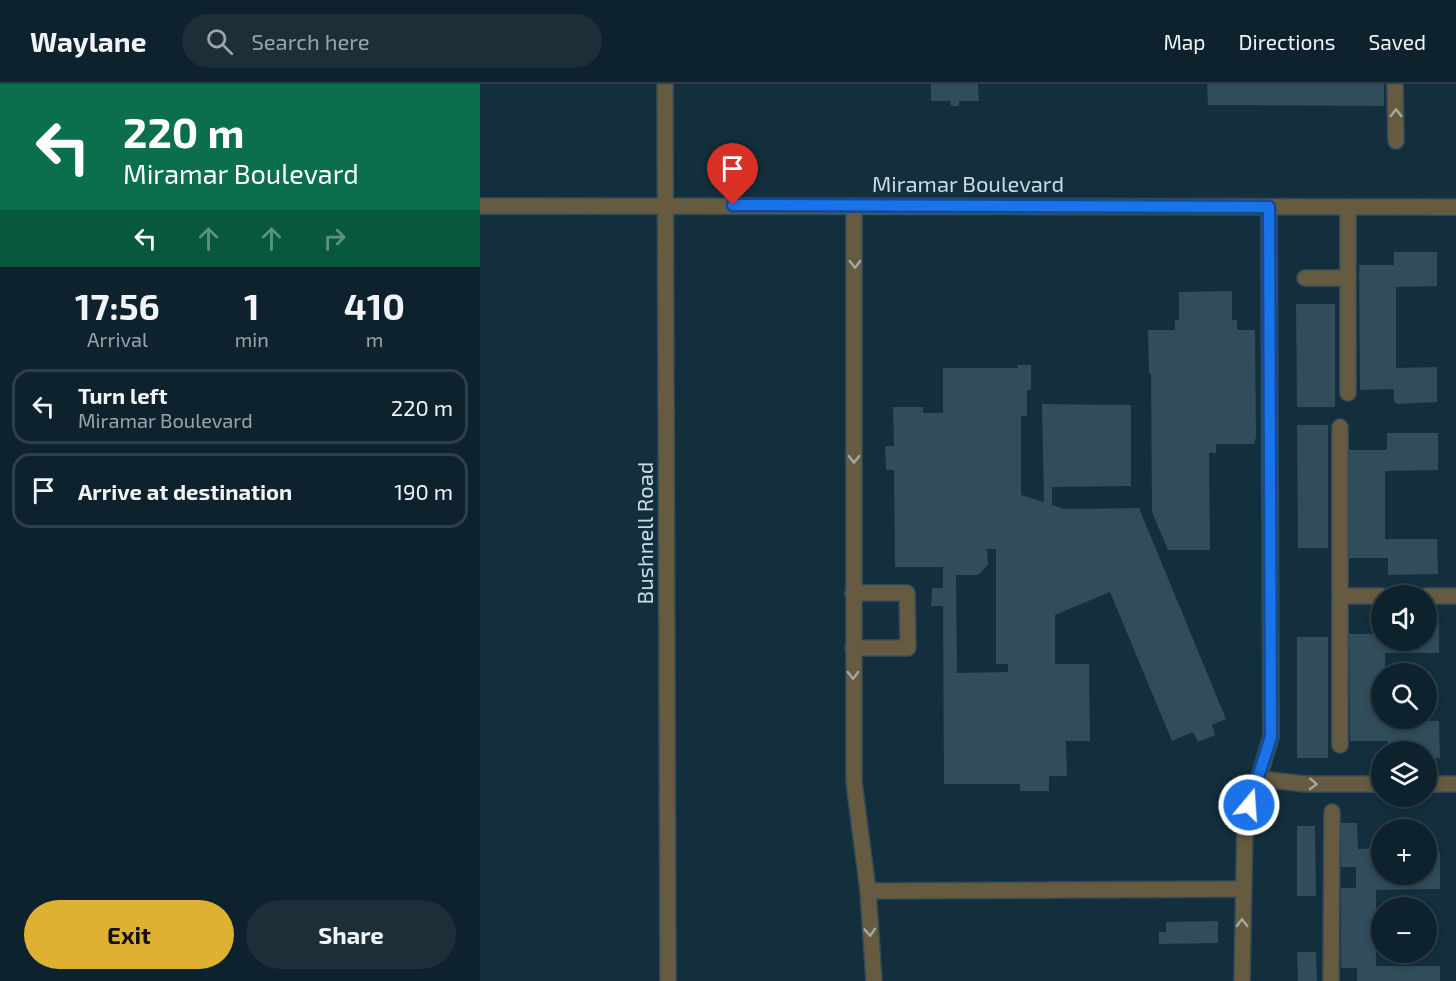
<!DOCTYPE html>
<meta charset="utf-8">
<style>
:root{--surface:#0e222d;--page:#1c2f39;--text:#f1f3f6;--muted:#9ba4aa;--line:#2e3f49;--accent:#deb133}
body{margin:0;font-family:"Exo 2",sans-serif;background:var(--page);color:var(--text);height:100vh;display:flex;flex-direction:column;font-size:22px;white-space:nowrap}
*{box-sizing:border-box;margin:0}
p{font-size:20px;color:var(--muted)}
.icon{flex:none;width:33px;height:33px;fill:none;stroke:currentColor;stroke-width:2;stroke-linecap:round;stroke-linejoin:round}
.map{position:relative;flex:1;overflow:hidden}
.sheet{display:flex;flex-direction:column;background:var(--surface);width:480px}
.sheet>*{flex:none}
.top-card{background:#0b6e4f;color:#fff;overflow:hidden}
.buttons{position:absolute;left:891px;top:501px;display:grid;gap:12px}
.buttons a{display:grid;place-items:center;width:66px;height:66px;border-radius:50%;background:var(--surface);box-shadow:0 3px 9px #0003,0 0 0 2px var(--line);font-size:30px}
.pin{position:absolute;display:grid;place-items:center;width:51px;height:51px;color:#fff;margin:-62px -26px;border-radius:50% 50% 50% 0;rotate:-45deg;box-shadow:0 0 6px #0007}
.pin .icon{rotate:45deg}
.me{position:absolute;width:66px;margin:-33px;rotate:18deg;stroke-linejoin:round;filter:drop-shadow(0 0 4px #0008)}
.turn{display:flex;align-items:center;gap:21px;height:126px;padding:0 24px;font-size:27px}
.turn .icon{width:78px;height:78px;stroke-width:2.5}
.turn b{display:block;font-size:42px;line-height:51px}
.lanes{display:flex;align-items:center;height:57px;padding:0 24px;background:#0003;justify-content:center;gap:30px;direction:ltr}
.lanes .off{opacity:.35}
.eta{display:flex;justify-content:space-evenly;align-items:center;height:102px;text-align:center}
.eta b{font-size:36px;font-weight:700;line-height:42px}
.cta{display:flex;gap:12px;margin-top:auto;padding:12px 24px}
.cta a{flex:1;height:69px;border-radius:36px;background:var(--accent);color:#111;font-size:24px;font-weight:700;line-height:69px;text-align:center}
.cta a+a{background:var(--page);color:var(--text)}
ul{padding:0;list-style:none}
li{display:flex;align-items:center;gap:18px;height:75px;margin:0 12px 9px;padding:0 12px;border:3px solid var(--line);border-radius:18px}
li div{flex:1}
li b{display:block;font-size:22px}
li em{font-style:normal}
header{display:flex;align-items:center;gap:36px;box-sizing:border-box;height:84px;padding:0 30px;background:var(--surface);border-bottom:2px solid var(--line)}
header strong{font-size:28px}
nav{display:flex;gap:33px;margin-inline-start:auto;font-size:21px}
.search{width:420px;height:54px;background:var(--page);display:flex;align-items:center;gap:15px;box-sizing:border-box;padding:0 21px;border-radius:33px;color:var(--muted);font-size:22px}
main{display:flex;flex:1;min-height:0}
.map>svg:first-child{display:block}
.building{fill:#314c5b;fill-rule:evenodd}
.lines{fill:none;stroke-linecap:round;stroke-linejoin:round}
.minor-casing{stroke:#304a57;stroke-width:18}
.minor{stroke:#665b40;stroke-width:15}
.oneway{stroke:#a3a8a2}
.route-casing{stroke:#114b97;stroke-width:15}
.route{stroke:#1a73e8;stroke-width:10}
.labels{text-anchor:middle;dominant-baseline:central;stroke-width:6;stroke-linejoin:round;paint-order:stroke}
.street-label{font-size:22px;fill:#cbdbe3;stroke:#132e3c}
</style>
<header>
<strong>Waylane</strong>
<div class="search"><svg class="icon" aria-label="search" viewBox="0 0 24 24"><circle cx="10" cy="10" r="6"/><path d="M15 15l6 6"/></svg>Search here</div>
<nav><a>Map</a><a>Directions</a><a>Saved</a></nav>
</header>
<main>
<section class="sheet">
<div class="top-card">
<div class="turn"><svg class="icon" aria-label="left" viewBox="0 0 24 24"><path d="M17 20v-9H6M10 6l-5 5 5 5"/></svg><div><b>220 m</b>Miramar Boulevard</div></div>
<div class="lanes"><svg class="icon" aria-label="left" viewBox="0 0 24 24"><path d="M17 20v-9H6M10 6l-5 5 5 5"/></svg><svg class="icon off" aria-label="ahead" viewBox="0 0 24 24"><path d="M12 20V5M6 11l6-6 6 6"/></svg><svg class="icon off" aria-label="ahead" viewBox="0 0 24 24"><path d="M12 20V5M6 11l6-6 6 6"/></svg><svg class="icon off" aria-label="right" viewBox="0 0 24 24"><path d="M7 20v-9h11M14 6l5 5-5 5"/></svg></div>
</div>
<div class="eta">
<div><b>17:56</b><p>Arrival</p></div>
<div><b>1</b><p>min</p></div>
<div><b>410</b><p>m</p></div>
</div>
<ul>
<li><svg class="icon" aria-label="left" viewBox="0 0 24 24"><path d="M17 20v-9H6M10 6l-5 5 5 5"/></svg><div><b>Turn left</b><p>Miramar Boulevard</p></div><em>220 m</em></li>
<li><svg class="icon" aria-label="arrive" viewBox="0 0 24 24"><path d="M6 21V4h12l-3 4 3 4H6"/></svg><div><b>Arrive at destination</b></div><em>190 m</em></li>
</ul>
<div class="cta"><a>Exit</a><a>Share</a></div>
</section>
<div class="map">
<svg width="976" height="897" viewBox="0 0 976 897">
<rect width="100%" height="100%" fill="#132e3c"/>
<g class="building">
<path d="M451,0H498L499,17H479V22H471L470,17H451Z"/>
<path d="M727,0H904V22L728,21Z"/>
<path d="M914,168H957V202L916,203V284L957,283V318L918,320L914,318V305L880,306L879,181H914Z"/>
<path d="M752,207V236H757V246H775L776,353L774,360H736V369H729L730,466H688L672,428L671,290H669L668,246H695V236H699V208Z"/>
<path d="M816,220H855V323H817Z"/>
<path d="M538,281H551V306H547V332H541V411L564,418L562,320L651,321V402L572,403V421L584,425L659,424L746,635L732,641L735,651L718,658L713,648L692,657L630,508L575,531V580H609L610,657H586L587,692H569V707H540V700H464L463,522H451L452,504H463V483H415L414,386H406L405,362H414L413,323H443V329H463V284H538ZM507,465H516V580H528V588L477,589L476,491H498L508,481Z"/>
<path d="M817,341H848V464H818Z"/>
<path d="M907,349H958V386L905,387V455H957L958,490L908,491V474H869V366H907Z"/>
<path d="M946,533H959V569H905V590H902V634H905V637H959L960,674H946V668H908V657H870L869,550H902V556H946Z"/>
<rect x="817" y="553" width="31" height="121"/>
<path d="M861,739H877L878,765L902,764V790H946V768H960V805L896,806V882H960V897H877V884H861V804H876V783H861Z"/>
<path d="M817,742H835L836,812H817Z"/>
<path d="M738,837V859L679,860V848H686V838Z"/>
<path d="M817,868H836L837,897H818Z"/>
</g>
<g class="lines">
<defs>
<g id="minor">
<path d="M185,0L188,897"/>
<path d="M915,1L916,57"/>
<path d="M0,122L976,123"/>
<path d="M374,122V698L388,807L394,897"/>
<path d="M868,123V309"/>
<path d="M825,194H868"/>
<path d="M860,343V512"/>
<path d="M373,509H427L428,564H373"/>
<path d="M946,512H976"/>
<path d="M860,661V512H902"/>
<path d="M776,700L790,696L826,700H902"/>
<path d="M946,700H976"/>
<path d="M388,807L763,805"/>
<path d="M762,897L765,739L791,653L789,123"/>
<path d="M851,897L852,728"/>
</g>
</defs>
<use href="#minor" class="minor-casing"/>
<use href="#minor" class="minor"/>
</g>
<defs><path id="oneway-chevron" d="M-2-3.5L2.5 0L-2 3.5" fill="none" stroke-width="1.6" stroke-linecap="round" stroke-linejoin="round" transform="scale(1.5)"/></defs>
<g class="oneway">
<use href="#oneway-chevron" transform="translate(916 29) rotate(-90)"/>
<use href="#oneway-chevron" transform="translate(375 180) rotate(90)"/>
<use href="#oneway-chevron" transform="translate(374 375) rotate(90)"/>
<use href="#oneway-chevron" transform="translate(373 591) rotate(90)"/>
<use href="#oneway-chevron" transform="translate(833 700) rotate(2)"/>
<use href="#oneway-chevron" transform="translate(762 839) rotate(-90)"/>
<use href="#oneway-chevron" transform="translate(390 848) rotate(86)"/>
</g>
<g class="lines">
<defs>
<path id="route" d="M253,121L789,123L791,653L769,721"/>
</defs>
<use href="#route" class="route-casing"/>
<use href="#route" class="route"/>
</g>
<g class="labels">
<g class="street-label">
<text x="488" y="99">Miramar Boulevard</text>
<text transform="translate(164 449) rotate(-90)">Bushnell Road</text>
</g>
</g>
</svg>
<div class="buttons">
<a><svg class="icon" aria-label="sound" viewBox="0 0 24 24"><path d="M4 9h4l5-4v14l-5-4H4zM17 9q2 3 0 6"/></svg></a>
<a><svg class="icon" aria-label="search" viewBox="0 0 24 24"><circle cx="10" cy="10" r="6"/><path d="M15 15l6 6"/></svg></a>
<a><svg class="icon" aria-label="layers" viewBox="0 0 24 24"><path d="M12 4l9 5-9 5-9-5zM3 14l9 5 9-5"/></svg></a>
<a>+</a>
<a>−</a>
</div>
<div class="pin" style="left:253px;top:121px;background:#d93025"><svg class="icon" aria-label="arrive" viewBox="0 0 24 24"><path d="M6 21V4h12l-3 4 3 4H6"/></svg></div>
<svg class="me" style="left:769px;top:721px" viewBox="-20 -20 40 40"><circle r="17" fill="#1a73e8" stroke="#fff" stroke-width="3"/><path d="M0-11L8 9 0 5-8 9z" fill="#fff"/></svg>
</div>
</main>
